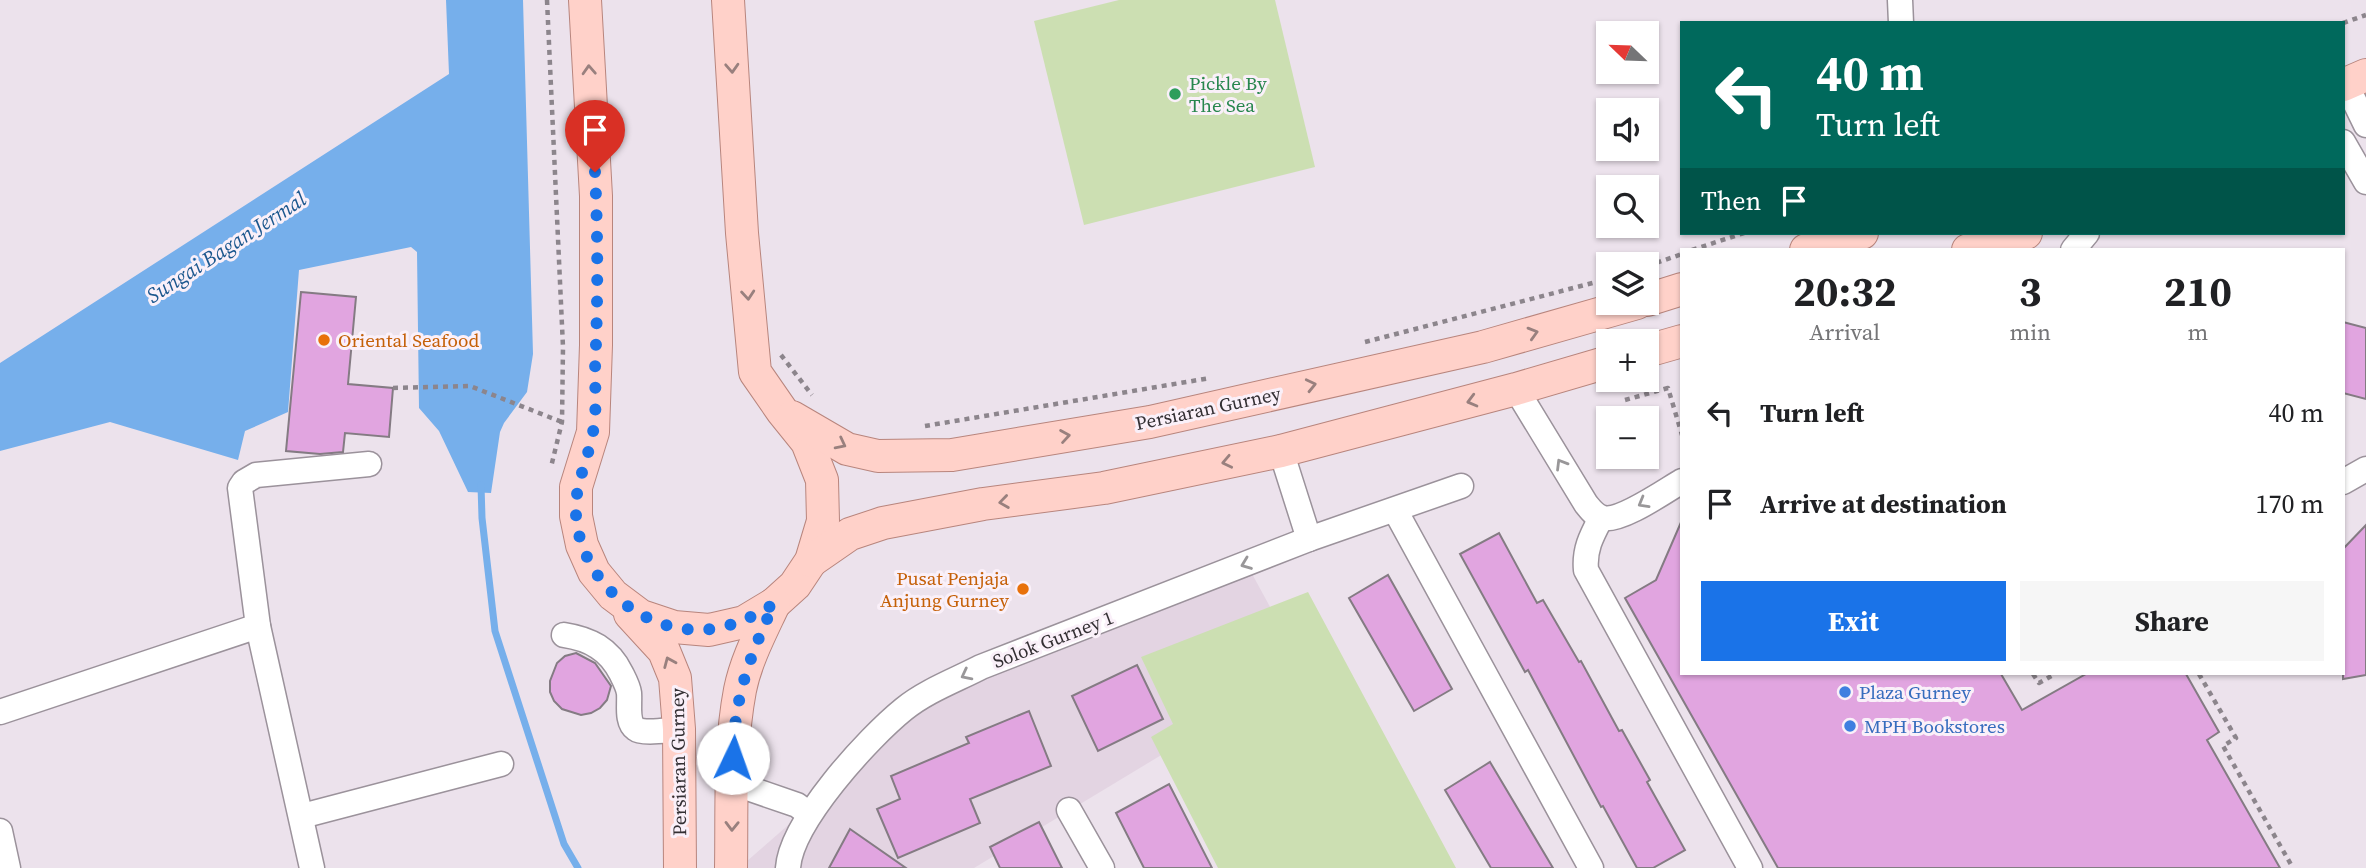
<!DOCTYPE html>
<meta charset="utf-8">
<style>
:root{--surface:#fff;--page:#f6f6f6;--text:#202124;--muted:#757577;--accent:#1a73e8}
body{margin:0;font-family:"Source Serif 4",serif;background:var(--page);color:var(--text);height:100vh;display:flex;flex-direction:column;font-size:26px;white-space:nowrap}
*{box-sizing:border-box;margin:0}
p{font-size:23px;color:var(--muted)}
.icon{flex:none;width:38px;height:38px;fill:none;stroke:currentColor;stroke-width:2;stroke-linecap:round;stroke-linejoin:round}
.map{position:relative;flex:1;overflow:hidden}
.side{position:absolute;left:1680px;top:248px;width:665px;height:427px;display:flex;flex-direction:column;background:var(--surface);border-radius:0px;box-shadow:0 2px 5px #0004}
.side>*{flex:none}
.guide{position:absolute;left:1680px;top:21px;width:665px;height:214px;border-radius:0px;box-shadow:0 2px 5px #0004;background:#00695c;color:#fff;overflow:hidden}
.needle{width:46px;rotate:293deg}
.fabs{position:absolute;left:1596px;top:21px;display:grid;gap:14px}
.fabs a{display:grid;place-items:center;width:63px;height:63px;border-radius:0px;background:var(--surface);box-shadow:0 2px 5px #0004;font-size:35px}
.pin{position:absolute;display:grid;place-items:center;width:60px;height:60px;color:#fff;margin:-72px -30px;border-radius:50% 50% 50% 0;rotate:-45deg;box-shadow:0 0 7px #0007}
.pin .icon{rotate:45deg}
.me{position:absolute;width:77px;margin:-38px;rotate:3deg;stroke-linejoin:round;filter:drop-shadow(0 0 5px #0008)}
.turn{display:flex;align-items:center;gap:24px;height:147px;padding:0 21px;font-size:32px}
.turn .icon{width:91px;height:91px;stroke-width:2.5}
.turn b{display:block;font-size:49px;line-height:60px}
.then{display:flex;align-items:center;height:66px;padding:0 21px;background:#0003;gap:14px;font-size:26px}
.eta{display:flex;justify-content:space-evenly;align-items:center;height:119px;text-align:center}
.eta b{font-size:42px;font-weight:700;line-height:49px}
.primary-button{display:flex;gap:14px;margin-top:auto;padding:14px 21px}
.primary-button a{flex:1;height:80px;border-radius:0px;background:var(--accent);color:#fff;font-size:28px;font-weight:700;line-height:80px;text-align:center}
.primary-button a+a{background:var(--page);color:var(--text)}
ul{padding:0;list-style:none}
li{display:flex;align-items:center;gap:21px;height:91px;padding:0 21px}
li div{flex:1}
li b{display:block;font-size:26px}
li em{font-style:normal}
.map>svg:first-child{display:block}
.built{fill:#e3d4e2}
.green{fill:#ccdfb2}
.water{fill:#76afeb}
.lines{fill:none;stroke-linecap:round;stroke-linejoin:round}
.stream{stroke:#76afeb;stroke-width:7}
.building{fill:#e1a5e0;stroke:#847b83;stroke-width:2}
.minor-casing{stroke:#9b929b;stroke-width:27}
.major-casing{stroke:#b8857d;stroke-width:34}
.path{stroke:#8c858c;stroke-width:4.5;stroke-dasharray:5 5;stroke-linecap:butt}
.minor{stroke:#fff;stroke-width:24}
.major{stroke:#ffd1c9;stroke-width:32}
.oneway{stroke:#99807e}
.oneway2{stroke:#999799}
.route{stroke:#1a73e8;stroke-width:12;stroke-dasharray:0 21.6}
.leisure-dot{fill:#2e9e5b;stroke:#faf0f9;stroke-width:2.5}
.food-dot{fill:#e8710a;stroke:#faf0f9;stroke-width:2.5}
.shop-dot{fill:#3f7fe0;stroke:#faf0f9;stroke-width:2.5}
.labels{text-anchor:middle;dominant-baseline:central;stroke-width:6;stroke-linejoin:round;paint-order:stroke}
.leisure-label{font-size:19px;fill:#27864d;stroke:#faf0f9;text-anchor:start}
.food-label{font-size:19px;fill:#c56008;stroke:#faf0f9;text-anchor:start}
.street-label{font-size:19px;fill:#332f33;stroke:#faf0f9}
.shop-label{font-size:19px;fill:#366cbe;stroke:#faf0f9;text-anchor:start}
.water-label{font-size:21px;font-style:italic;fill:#1c578e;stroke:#faf0f9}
</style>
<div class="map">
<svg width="2366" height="868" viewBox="0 0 2366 868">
<rect width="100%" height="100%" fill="#ece2ec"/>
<path class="built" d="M1245,561L1304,669L974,868H739L921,709Z"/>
<g class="green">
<path d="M1119,0H1275L1315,167L1084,225L1034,21Z"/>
<path d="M1308,592L1456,868H1218L1151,737L1173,724L1141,657Z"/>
</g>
<path class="water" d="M446,0H523L533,354L527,392L504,423L500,432L491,493L468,492L439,431L419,408L417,252L411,247L299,270L288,412L245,431L238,460L110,422L0,451V363L449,74Z"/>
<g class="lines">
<path class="stream" d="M481,485L482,518L495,631L564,844L578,868"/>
</g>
<g class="building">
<path d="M301,292L356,297L348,384L393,388L389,437L345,433L343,452L320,454L286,451Z"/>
<path d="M2343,322L2366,328V399L2343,393Z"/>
<path d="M1682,520V674H2001L2022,710L2086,674H2186L2219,732L2207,740L2280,868H1778L1625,598L1656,580Z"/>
<path d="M2366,525V675L2343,679V549Z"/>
<path d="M1499,533L1537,603L1543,600L1579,662L1581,661L1619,731L1622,730L1650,780L1647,782L1685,850L1653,868H1637L1603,806L1601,807L1528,670L1525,672L1460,554Z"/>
<path d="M1388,575L1452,689L1414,711L1349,598Z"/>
<path d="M576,653L595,663L611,686L607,700L600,708L591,713L581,715L562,709L554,701L550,692V681L557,663L565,656Z"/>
<path d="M1137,665L1163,719L1098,751L1072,696Z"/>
<path d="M1029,711L1051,766L970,799L980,823L898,858L877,809L900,799L891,776L969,743L966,737Z"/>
<path d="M1490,762L1553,868H1491L1445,790Z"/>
<path d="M1169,784L1212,868H1144L1116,813Z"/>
<path d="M1039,822L1062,868H1000L990,847Z"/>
<path d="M850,829L906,868H829Z"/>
</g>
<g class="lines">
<defs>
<g id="minor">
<path d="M1900,0L1901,23"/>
<path d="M2346,84L2366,125"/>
<path d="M2343,142L2366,182"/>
<path d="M2073,250L2087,233"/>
<path d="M1516,389L1586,504C1591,510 1595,516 1603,518C1621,522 1665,491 1682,481"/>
<path d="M1281,451L1309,539"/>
<path d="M2343,482L2366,469"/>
<path d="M1395,510L1591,868"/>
<path d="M1601,518C1592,535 1584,549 1586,570L1750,868"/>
<path d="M564,635C590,639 609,649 621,673C624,679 628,686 629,693C630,704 626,722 636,729C642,734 670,730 679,729"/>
<path d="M0,712L258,626"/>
<path d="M733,783L797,805L809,814"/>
<path d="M1069,810L1102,868"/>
<path d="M302,816L501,764"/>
<path d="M0,831L8,868"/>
<path d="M312,868L258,626L240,488L244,482L256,475L369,464"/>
<path d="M788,868C791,822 868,738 904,709C926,691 956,680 981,667L1309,539L1461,486"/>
</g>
<g id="major">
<path d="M585,0L596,196V345L593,432L576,487V516L582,545L594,572L613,595L641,616L674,627L709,630L744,622L774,604L795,585L811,561L823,521L822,480L807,442L782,411L755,372L742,233L728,0"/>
<path d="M2343,85L2366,75"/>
<path d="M1806,250L1862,233"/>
<path d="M1968,250L2026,233"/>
<path d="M1647,300L1682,289"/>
<path d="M1647,351L1682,341"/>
<path d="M792,417L847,449L878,456L952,455L1150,422L1483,347L1637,303"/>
<path d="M811,561L850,534L883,523L983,504L1104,488L1281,451L1516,389L1608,362"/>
<path d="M630,614L664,651L675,678L679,729L680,868"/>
<path d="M731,868C732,809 729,748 740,690C746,660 761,632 774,604"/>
</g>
</defs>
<use href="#minor" class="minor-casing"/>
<use href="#major" class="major-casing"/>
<g class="path">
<path d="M547,0L563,347L562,422L551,467"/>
<path d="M2343,23L2366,15"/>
<path d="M1692,250L1744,233"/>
<path d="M1647,266L1682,254"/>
<path d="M1365,342L1608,279"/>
<path d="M781,355L812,395"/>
<path d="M393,388L470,386L562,422"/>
<path d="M1625,400L1668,388L1682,435"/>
<path d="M925,426L1210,378"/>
<path d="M2033,674L2039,683L2055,674"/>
<path d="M2199,674L2236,738L2223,746L2293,868"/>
</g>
<use href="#minor" class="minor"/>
<use href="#major" class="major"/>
</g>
<defs><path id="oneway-chevron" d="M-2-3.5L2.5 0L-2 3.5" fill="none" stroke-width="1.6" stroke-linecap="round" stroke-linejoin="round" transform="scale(1.75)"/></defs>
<g class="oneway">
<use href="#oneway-chevron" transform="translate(732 68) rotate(87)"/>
<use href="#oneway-chevron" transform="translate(589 70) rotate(-93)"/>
<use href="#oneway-chevron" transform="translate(748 295) rotate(85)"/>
<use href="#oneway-chevron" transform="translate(1533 333) rotate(-16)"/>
<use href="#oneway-chevron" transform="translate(1311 385) rotate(-13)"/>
<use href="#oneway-chevron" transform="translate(1472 401) rotate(165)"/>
<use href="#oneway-chevron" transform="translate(1065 436) rotate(-9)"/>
<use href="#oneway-chevron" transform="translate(841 444) rotate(27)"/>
<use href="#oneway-chevron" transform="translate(1227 462) rotate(168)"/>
<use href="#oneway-chevron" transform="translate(1004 502) rotate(172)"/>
<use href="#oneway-chevron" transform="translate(669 662) rotate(-113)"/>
<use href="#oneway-chevron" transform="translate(732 826) rotate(91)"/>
</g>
<g class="oneway2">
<use href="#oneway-chevron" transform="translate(1561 464) rotate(-121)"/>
<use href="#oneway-chevron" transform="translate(1643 503) rotate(150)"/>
<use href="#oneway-chevron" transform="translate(1246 564) rotate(159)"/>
<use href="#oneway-chevron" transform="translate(966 675) rotate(153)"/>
</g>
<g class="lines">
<path class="route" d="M595,172C598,237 598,303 595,369C595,389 597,412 593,432C588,461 574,485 576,515C580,581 644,637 711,629C735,626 754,616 774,604C749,658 734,698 733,758"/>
</g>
<circle class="leisure-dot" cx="1175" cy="94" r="7"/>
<g class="food-dot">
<circle cx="324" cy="340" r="7"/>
<circle cx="1023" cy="589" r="7"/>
</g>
<g class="shop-dot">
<circle cx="1845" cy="692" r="7"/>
<circle cx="1850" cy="726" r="7"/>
</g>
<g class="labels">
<g class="leisure-label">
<text x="1189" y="83">Pickle By<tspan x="1189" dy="22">The Sea</tspan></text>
</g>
<g class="food-label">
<text x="338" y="340">Oriental Seafood</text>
<text x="1009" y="578" text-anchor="end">Pusat Penjaja<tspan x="1009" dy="22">Anjung Gurney</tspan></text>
</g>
<g class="street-label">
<text transform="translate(1208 408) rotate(-12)">Persiaran Gurney</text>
<text transform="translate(1053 639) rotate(-21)">Solok Gurney 1</text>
<text transform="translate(678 762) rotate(-91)">Persiaran Gurney</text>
</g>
<g class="shop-label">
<text x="1859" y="692">Plaza Gurney</text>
<text x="1864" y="726">MPH Bookstores</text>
</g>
<g class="water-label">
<text transform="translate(226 247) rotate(-33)">Sungai Bagan Jermal</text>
</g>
</g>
</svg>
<div class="fabs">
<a><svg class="needle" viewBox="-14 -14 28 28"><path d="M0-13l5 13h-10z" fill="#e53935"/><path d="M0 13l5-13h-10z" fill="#757577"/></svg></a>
<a><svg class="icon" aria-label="sound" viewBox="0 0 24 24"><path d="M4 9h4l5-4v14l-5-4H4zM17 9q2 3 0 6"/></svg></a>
<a><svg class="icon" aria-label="search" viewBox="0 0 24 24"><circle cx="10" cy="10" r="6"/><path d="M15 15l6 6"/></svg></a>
<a><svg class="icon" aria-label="layers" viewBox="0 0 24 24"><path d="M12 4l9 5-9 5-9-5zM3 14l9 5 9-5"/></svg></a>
<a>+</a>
<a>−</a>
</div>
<div class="pin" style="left:595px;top:172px;background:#d93025"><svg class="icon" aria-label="arrive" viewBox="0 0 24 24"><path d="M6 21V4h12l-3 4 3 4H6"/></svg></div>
<svg class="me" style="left:733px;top:758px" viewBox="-20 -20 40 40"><circle r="19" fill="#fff"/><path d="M0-13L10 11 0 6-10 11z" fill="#1a73e8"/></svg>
<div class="guide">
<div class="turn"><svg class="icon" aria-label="left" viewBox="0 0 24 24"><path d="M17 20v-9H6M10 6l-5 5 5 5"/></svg><div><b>40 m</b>Turn left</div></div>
<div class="then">Then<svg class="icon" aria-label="arrive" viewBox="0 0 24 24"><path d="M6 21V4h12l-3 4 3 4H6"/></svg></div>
</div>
<section class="side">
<div class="eta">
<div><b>20:32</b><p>Arrival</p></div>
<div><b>3</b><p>min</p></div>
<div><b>210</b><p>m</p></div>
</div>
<ul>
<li><svg class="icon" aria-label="left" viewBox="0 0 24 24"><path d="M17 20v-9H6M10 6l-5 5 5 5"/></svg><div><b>Turn left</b></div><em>40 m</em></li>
<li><svg class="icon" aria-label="arrive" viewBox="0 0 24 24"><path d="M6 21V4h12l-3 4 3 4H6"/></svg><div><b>Arrive at destination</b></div><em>170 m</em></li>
</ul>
<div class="primary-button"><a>Exit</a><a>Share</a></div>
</section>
</div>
